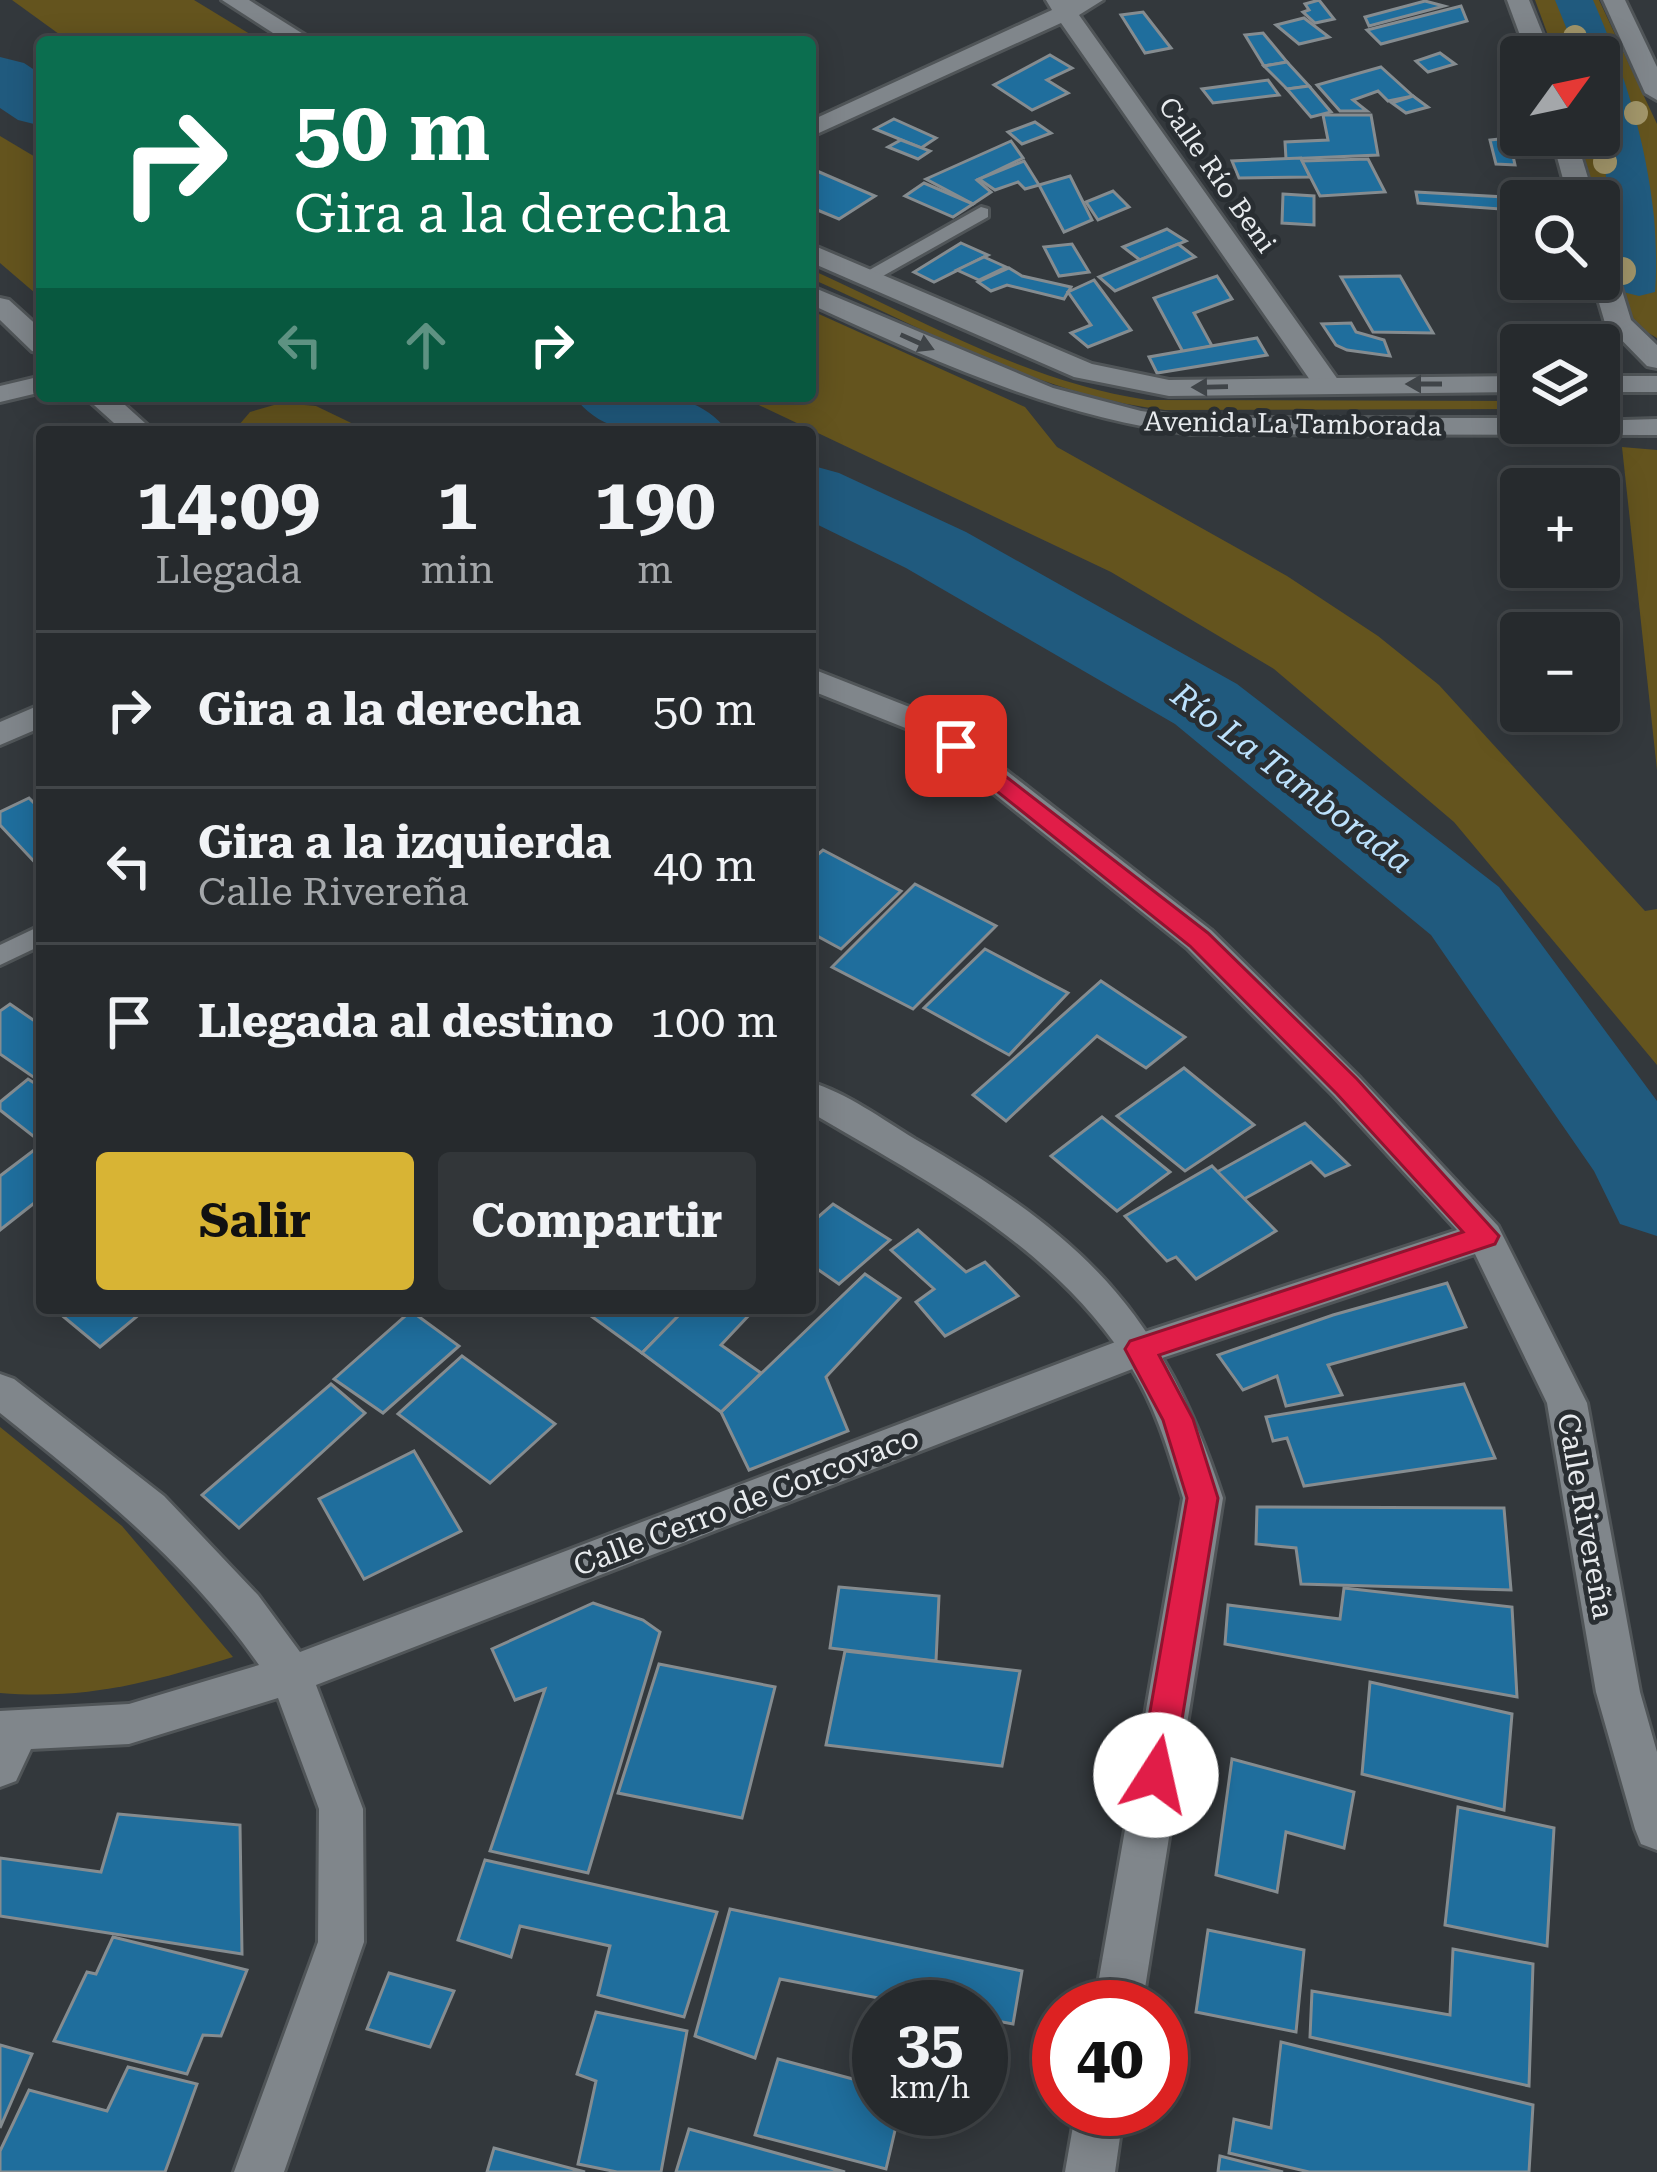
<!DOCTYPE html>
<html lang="es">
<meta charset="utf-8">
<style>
:root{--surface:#262a2d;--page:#323639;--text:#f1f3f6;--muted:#a4a7aa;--line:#424649;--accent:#d8b434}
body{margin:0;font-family:"Roboto Serif",serif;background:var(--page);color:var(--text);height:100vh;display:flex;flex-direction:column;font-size:45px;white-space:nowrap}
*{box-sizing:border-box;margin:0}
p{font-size:39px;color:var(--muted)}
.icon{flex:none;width:66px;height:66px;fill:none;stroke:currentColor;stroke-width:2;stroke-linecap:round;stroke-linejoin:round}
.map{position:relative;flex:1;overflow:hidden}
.drawer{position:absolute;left:36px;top:426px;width:780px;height:888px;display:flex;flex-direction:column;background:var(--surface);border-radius:12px;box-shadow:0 6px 30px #0003,0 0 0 3px var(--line)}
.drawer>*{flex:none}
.banner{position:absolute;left:36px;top:36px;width:780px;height:366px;border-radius:12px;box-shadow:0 6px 30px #0003,0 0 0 3px var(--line);background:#0b6e4f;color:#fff;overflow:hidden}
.needle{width:78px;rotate:57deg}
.fabs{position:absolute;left:1500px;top:36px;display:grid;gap:24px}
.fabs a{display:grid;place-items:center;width:120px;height:120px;border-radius:12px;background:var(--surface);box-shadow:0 6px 30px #0003,0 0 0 3px var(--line);font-size:60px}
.speed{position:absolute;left:852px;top:1980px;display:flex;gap:24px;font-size:60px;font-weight:700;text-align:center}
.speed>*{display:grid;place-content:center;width:156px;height:156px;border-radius:50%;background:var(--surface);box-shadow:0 6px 30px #0003,0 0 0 3px var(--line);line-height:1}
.speed small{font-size:30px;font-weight:400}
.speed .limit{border:18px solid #d22;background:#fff;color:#111}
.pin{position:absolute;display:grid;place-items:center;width:102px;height:102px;color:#fff;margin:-51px;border-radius:24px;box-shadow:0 6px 18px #0006}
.me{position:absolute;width:132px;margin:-66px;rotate:10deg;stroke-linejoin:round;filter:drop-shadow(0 0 9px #0008)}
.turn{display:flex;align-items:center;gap:42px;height:252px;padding:0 60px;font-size:54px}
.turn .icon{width:156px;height:156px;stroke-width:2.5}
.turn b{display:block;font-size:84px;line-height:102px}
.lanes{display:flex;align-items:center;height:114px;padding:0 60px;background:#0003;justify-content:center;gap:60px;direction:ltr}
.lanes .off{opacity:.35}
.eta{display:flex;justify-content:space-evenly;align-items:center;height:204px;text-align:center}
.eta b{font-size:72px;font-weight:700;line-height:84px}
.button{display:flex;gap:24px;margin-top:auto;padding:24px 60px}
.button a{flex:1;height:138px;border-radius:12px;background:var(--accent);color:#111;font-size:48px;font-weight:700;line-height:138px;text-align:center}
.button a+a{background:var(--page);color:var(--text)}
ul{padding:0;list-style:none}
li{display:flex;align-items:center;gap:36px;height:156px;padding:0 60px;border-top:3px solid var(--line)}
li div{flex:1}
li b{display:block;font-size:45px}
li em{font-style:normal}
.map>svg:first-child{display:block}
.green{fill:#64541e}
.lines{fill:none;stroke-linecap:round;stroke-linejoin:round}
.canal{fill:#205a7e;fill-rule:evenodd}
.river{fill:#205a7e;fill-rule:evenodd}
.building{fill:#1f6e9d;stroke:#858c90;stroke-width:3}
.lane-casing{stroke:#505558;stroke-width:6}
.street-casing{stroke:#505558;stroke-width:6}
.secondary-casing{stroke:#505558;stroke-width:6}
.lane{fill:#80868b;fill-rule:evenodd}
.street{fill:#80868b;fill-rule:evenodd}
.secondary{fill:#80868b;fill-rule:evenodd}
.tree{fill:#a2966a}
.oneway{fill:#3f4448}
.route{fill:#e11d48;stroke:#92132f;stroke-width:3}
.labels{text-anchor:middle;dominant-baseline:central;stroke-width:10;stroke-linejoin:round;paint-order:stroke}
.far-street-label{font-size:27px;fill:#e8ebee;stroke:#292e32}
.street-label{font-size:30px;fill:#e8ebee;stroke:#292e32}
.water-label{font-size:33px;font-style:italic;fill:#bce1fc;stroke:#292e32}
</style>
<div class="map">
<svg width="1657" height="2172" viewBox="0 0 1657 2172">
<rect width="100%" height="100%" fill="#33383c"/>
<g class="green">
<path d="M12,0H194L263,42H70Z"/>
<path d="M1535,0H1599L1657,124V338L1633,324L1627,308L1578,135H1599V57H1556Z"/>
<path d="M0,136L42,161V299L0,263Z"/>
<path d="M810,269C920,319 1027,382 1147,400L1521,401V409L1165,410C1038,395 926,329 810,278Z"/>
<path d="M810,310L1025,407L1057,447L1287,576L1378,636L1439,685L1645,911L1657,909V1065L1454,822L1274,669L1111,572L740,396H810Z"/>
<path d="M281,403L316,406L370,432H233L250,412Z"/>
<path d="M1622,447L1657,450V770Z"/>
<path d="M0,1427L122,1526L233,1657C150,1682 89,1700 0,1693Z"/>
</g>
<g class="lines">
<path class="canal" d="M1555,0H1593C1624,71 1646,140 1654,217C1656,241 1657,270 1655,292L1639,296L1623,292L1617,283C1610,207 1599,133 1599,57H1578Z"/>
<g class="river">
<path d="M0,57L24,63L42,75V126L18,120L0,108Z"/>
<path d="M574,396C626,396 694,383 728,432C675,432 608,445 574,396Z"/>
<path d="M810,465L839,473L966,532L1237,684L1499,887L1657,1101V1236L1620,1224L1594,1171L1431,935L1175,724L906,568L810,521Z"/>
</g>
</g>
<g class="building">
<path d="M1319,0L1334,19L1315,23L1303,12L1309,10L1305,4Z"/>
<path d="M1425,1L1444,6L1369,26L1365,17Z"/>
<path d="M1461,6L1467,21L1381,44L1367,30Z"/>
<path d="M1143,12L1171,48L1145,53L1121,15Z"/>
<path d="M1304,18L1329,37L1299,44L1276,25Z"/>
<path d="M1263,33L1287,62L1264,66L1245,35Z"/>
<path d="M1440,53L1455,64L1428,72L1416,61Z"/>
<path d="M1050,55L1072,68L1047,80L1068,93L1032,110L994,85Z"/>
<path d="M1287,62L1309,86L1287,89L1264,66Z"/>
<path d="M1381,67L1413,96L1388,101L1378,91L1353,100L1367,111H1340L1317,85Z"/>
<path d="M1268,80L1279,95L1213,103L1202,89Z"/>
<path d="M1309,86L1331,112L1311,117L1287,89Z"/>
<path d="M1413,96L1428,107L1406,113L1392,103Z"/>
<path d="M1323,115H1371L1378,155L1286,159L1285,142L1328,140Z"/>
<path d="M894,119L936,138L921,148L875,129Z"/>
<path d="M1035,122L1051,133L1022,144L1008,132Z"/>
<path d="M1509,138L1515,165L1496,164L1490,140Z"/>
<path d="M901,140L930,151L918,159L888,147Z"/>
<path d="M1011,141L1023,158L977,180L991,192L973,204L926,179Z"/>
<path d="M1301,158L1310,177L1239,178L1232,161Z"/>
<path d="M1368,159L1385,192L1320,196L1302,161Z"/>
<path d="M1024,161L1039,185L1025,189L1018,182L995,190L979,179Z"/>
<path d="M810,168L875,196L839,219L810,207Z"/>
<path d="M1070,176L1092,220L1064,232L1039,185Z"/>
<path d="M924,183L973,204L953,217L905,196Z"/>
<path d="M1113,191L1129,207L1098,220L1086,202Z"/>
<path d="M1416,192L1504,197L1500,209L1418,203Z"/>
<path d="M1283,194L1314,196V225L1282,223Z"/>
<path d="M1167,229L1186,241L1140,260L1123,247Z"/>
<path d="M961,243L988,255L934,282L914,272Z"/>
<path d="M1072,244L1089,272L1059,276L1044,247Z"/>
<path d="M1178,244L1195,257L1115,291L1099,277Z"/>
<path d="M984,257L1006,267L979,280L957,270Z"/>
<path d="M1009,268L1022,276L1071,287L1064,299L1007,285L991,291L978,282Z"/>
<path d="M1217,276L1232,299L1194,313L1212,346L1183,352L1154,298Z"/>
<path d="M1400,276L1423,316L1433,333L1373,332L1341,277Z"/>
<path d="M1094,280L1131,330L1088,347L1071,333L1091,325L1068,292Z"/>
<path d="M1351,323L1356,332L1384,340L1390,356L1347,350L1336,345L1322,324Z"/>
<path d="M1257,338L1267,355L1157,373L1149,357Z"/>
<path d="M29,798L42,811V870L0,825V812Z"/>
<path d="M823,850L901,891L841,949L810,932V861Z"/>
<path d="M915,884L996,926L913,1009L832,967Z"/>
<path d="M985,949L1068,993L1009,1055L924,1008Z"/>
<path d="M1101,981L1185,1037L1146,1068L1097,1036L1006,1121L973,1095Z"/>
<path d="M10,1004L42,1026V1083L0,1054V1011Z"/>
<path d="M1184,1068L1254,1125L1185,1171L1117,1116Z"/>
<path d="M28,1079L42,1088V1143L0,1110V1102Z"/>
<path d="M1102,1117L1170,1172L1117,1211L1051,1156Z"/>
<path d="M1305,1123L1349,1165L1325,1176L1311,1162L1244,1199L1217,1172Z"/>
<path d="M42,1144V1197L0,1230V1176Z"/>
<path d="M1212,1166L1276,1231L1196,1279L1176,1257L1167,1261L1125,1216Z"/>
<path d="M833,1204L890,1240L839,1284L810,1264V1224Z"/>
<path d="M918,1230L966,1272L985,1262L1018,1296L945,1336L916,1302L934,1289L891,1250Z"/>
<path d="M865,1274L900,1298L826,1377L848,1431L749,1470L721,1412Z"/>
<path d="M1447,1283L1466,1327L1328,1365L1342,1395L1286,1406L1277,1376L1243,1390L1218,1355L1333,1315Z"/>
<path d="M53,1308H147L100,1347Z"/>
<path d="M580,1308H686L642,1353Z"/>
<path d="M686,1308H743L751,1313L721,1345L761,1373L721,1412L642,1353Z"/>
<path d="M411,1311L459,1346L383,1413L334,1379Z"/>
<path d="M462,1356L555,1424L490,1483L398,1414Z"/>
<path d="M331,1384L365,1413L239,1528L202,1495Z"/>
<path d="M1464,1384L1495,1458L1304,1486L1287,1438L1273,1441L1266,1417Z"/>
<path d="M414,1451L461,1531L364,1579L319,1499Z"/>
<path d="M1257,1507L1504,1508L1511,1590L1301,1584L1296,1548L1256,1544Z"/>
<path d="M839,1587L939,1596L936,1661L830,1648Z"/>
<path d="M1344,1588L1512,1607L1517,1697L1225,1644L1228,1605L1340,1619Z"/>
<path d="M593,1603L643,1620L660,1632L588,1873L490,1851L545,1689L515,1700L492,1649Z"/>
<path d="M845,1651L1020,1671L1002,1766L826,1745Z"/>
<path d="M659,1664L775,1687L742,1818L618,1793Z"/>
<path d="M1370,1682L1512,1714L1504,1810L1362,1774Z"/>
<path d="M1232,1759L1354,1792L1344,1848L1286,1832L1277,1892L1216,1875Z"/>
<path d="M1458,1807L1554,1828L1547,1946L1445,1925Z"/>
<path d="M118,1814L240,1825L242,1954L0,1916V1858L101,1872Z"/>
<path d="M485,1860L717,1912L684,2017L598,1995L610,1946L520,1926L511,1957L458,1940Z"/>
<path d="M730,1909L1022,1971L1013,2024L981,2018V2007H925L780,1979L755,2058L695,2036Z"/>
<path d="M1208,1930L1304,1950L1296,2032L1196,2012Z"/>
<path d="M113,1937L247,1970L221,2036L203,2035L187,2074L54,2041L87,1972L96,1974Z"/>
<path d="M1453,1949L1533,1964L1529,2086L1310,2037L1312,1991L1450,2015Z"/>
<path d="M389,1973L454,1991L430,2047L367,2029Z"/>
<path d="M596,2012L687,2031L661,2172H617L578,2164L596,2081L577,2074Z"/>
<path d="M1281,2042L1533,2105L1529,2172H1309L1229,2153L1234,2119L1271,2128Z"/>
<path d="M0,2045L32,2054L0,2128Z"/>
<path d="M778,2059L879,2086V2109H900L886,2169L755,2135Z"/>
<path d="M128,2067L197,2084L165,2172H0V2151L29,2090L107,2111Z"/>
<path d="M689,2129L845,2172H676Z"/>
<path d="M494,2148L585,2172H487Z"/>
<path d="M1220,2156L1283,2172H1218Z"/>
</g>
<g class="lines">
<defs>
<g id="lane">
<path d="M981,207L988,209V217L874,281L857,277Z"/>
<path d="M42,925V945L0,965V945Z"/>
</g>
<g id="street">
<path d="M1046,0H1103L1079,15L1341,384L1337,390H1317L1061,23L810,137V121L1052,10Z"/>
<path d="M1507,0H1529L1552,57H1528Z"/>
<path d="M1603,0H1625L1657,67V100L1645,93Z"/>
<path d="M1551,135H1575L1595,201H1569Z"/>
<path d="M1599,250L1612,258L1631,320L1657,345V368L1647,366L1605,323L1592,279H1599Z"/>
<path d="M42,376V392L0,402V386Z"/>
<path d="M810,668L940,719L1211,930L1360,1078L1498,1226L1587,1403L1640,1692L1657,1752V1850L1641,1844L1635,1829L1596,1692L1547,1403L1475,1254L1153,1361L316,1685L363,1809L364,1942L284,2172H234L318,1942L319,1809L278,1698L129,1744L31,1749L16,1781L0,1787V1711L129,1704L259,1665C187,1562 97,1491 0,1413V1374L14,1379L164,1496L258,1595L300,1652L1126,1338L1457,1230L1334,1096L1187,948L918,733L810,690Z"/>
<path d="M42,704V727L0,745V722Z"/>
</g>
<g id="secondary">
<path d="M222,0H249L316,42H287Z"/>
<path d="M810,244L1092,364L1169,380L1521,376V392L1169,396L1074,377L810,262Z"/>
<path d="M810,286L1053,388L1141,411L1192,418H1521V423L1657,419V435L1192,434C1054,417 935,361 810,304Z"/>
<path d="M0,298L9,300L42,330V353L32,351L0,320Z"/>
<rect x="1599" y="376" width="58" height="16"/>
<path d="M84,396H115L155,432H124Z"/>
<path d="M810,1082C847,1093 882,1119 915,1139C1084,1236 1162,1311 1223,1498L1142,2007H1094L1183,1498C1169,1453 1157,1410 1132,1369C1057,1248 929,1182 810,1112Z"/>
<path d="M1076,2109H1124L1115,2172H1065Z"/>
</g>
</defs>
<use href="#lane" class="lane-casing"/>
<use href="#street" class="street-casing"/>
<use href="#secondary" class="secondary-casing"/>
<use href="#lane" class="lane"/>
<use href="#street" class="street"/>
<use href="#secondary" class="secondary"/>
</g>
<g class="tree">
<circle cx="1575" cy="37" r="12"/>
<circle cx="1636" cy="113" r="12"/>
<circle cx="1605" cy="162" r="12"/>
<circle cx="1622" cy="271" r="14"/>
</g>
<defs><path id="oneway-solid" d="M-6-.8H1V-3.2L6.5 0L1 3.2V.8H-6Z" transform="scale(3)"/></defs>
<g class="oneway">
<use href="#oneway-solid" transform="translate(917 342) rotate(24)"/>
<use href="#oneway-solid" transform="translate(1424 384) rotate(180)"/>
<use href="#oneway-solid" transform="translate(1210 387) rotate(179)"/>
</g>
<path class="route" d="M956,738L1208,933L1357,1079L1499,1236L1495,1244L1159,1355L1193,1419L1218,1498L1173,1775L1168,1786L1156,1791L1144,1786L1139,1775L1187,1498L1163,1420L1125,1349L1130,1341L1463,1232L1337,1094L1190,946L948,752L944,746Z"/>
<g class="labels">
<g class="far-street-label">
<text transform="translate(1217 175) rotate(55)">Calle Río Beni</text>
<text transform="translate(1293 424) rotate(1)">Avenida La Tamborada</text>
</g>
<g class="street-label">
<text transform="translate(746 1501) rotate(-21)">Calle Cerro de Corcovaco</text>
<text transform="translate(1586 1516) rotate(80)">Calle Rivereña</text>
</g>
<g class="water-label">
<text transform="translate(1292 778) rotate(37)">Río La Tamborada</text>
</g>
</g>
</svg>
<div class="fabs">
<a><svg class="needle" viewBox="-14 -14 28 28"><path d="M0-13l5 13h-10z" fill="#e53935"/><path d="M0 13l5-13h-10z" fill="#a4a7aa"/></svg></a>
<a><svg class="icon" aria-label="search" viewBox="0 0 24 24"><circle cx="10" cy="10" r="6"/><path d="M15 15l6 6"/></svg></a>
<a><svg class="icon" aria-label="layers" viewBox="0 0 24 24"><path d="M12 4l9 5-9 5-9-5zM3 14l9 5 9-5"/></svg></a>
<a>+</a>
<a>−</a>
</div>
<div class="speed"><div>35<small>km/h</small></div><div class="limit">40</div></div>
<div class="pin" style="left:956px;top:746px;background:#d93025"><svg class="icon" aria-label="arrive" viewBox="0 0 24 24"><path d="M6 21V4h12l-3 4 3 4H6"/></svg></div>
<svg class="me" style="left:1156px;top:1775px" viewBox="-20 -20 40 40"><circle r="19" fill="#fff"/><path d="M0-13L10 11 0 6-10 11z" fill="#e11d48"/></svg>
<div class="banner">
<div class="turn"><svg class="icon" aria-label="right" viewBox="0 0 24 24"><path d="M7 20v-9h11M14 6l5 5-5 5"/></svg><div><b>50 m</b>Gira a la derecha</div></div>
<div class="lanes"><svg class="icon off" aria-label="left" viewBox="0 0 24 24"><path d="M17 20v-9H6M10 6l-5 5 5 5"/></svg><svg class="icon off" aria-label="ahead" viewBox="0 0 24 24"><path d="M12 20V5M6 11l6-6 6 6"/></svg><svg class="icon" aria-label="right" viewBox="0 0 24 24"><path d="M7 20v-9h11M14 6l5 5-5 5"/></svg></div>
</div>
<section class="drawer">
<div class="eta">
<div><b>14:09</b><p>Llegada</p></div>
<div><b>1</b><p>min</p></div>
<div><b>190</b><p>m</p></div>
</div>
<ul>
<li><svg class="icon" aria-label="right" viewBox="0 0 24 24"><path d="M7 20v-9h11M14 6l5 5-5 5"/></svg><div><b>Gira a la derecha</b></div><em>50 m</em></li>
<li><svg class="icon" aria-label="left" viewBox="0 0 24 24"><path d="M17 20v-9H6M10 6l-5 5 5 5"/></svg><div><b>Gira a la izquierda</b><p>Calle Rivereña</p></div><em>40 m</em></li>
<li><svg class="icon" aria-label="arrive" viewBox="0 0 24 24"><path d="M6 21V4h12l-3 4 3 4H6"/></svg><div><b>Llegada al destino</b></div><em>100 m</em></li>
</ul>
<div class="button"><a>Salir</a><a>Compartir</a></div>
</section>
</div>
